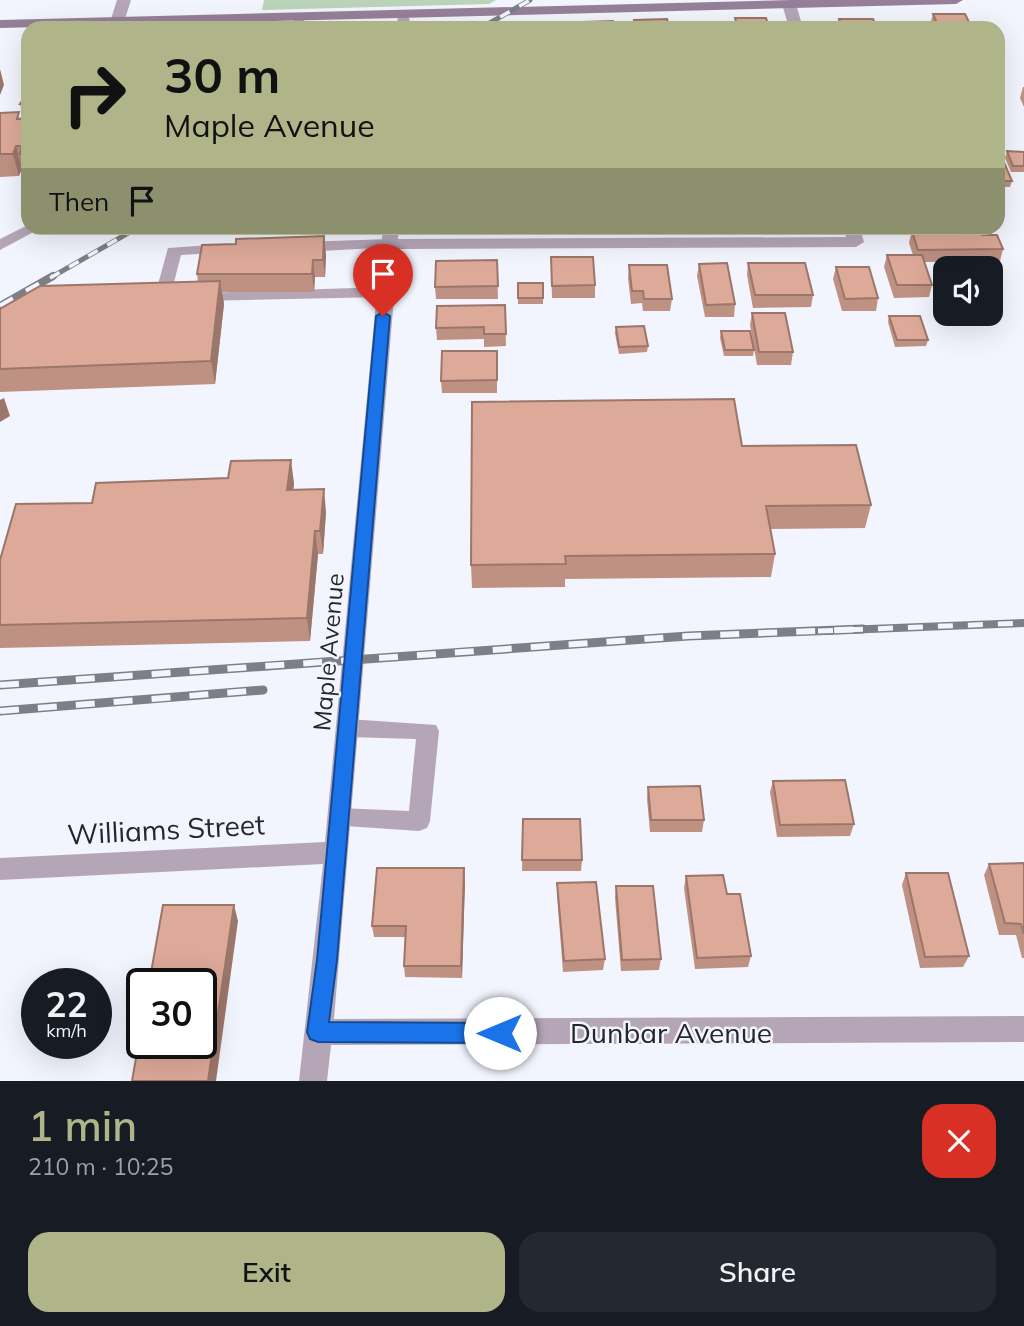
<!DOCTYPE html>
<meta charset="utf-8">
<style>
:root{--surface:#171b24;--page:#242831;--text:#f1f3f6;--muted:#9ea1a6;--accent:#b0b489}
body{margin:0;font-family:Mulish,sans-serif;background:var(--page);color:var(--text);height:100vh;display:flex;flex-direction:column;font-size:26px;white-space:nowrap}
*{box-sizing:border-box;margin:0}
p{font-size:23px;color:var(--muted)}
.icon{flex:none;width:38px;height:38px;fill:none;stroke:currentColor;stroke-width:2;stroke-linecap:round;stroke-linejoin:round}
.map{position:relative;height:1081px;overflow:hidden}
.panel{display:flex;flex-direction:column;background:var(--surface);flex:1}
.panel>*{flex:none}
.hud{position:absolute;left:21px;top:21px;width:984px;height:214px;border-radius:21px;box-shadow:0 7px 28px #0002;background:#b0b489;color:#111;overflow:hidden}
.controls{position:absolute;left:933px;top:256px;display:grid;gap:14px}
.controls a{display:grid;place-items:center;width:70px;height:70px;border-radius:14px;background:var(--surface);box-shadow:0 7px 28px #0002;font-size:35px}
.speed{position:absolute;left:21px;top:968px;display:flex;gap:14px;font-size:35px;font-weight:700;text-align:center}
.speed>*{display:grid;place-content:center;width:91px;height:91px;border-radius:50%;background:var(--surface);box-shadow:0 7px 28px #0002;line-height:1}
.speed small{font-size:18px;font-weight:400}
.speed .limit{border:4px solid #111;border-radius:10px;background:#fff;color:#111}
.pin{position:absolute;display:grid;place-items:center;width:60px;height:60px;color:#fff;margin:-72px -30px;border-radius:50% 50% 50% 0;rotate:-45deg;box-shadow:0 0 7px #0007}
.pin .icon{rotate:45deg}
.me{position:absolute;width:77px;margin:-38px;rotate:270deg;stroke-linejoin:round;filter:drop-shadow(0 0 5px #0008)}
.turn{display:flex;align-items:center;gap:24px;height:147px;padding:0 28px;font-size:32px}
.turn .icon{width:91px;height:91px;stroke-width:2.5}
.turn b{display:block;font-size:49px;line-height:60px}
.then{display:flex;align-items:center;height:66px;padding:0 28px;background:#0003;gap:14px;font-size:26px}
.round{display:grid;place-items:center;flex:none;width:74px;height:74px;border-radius:21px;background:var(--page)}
.summary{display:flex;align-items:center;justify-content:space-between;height:119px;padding:0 28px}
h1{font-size:42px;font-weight:600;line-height:52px;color:var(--accent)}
.button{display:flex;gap:14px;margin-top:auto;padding:14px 28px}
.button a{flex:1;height:80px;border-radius:21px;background:var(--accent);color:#111;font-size:28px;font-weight:600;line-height:80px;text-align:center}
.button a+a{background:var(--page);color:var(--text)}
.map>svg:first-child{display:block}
.green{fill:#bbd3b9}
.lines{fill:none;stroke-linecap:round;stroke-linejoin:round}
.lane{fill:#b5a6b7;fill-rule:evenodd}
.street{fill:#b5a6b7;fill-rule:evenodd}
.secondary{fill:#968099;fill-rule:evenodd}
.rail-far2-casing{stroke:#7e7f86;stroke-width:5}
.rail-far1-casing{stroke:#7e7f86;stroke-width:8}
.rail-casing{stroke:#7e7f86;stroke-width:9}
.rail-far2{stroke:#f2f4fe;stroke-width:3.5;stroke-dasharray:11;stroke-linecap:butt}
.rail-far1{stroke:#f2f4fe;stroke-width:5;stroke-dasharray:15;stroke-linecap:butt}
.rail{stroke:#f2f4fe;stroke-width:6;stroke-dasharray:19;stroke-linecap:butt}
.wall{fill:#be9183}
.shaded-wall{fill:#9b766a}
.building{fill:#dda998;stroke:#9b766a;stroke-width:2}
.route{fill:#1a73e8;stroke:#114b97;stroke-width:2}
.labels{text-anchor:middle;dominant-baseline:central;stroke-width:5;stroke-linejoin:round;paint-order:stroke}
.street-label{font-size:24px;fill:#26272b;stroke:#f2f4fe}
.near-street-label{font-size:28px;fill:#26272b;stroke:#f2f4fe}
</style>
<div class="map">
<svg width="1024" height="1081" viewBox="0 0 1024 1081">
<rect width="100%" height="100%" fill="#f2f4fe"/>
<path class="green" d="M264,0H496L489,4L262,10Z"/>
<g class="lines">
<g class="lane">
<path d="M295,14H303L305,28H293Z"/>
<path d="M28,225V228H41L0,250V239Z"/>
<path d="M390,239L398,244L395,247L302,252L294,247L302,242Z"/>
<path d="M226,244L232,246V252L181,255L171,294L385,287L393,292L385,297L156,302L154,299L168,248Z"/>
<path d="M348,719L436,725L439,731L430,821L427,828L419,831L331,825L328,818L331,811L339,808L409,811L416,739L348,737L340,734L337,728L340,722Z"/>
</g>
<g class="street">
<path d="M117,0H131L124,22L117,26L110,22Z"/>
<path d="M789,0L796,4L803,28H789L782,4Z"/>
<path d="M398,12H408L411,28H397Z"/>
<path d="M383,228H399L398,239L846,237L844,228H860L864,242L856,247L398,249L334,1019L1024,1016V1042L331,1045L327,1081H299L323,864L0,880V858L325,842Z"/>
</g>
<path class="secondary" d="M792,0H963L956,4L0,28V20Z"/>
<defs>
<g id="rail-far2">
<path d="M481,28L530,0"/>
<path d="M50,278L137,228"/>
</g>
<g id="rail-far1">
<path d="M0,306L53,276"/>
<path d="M818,631L1024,623"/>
</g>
<g id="rail">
<path d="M0,685L688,636L863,629"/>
<path d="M0,711L263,690"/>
</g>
</defs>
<use href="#rail-far2" class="rail-far2-casing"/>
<use href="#rail-far1" class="rail-far1-casing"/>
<use href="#rail" class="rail-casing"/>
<use href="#rail-far2" class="rail-far2"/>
<use href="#rail-far1" class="rail-far1"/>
<use href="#rail" class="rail"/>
</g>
<g class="wall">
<path d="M933,14L972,28H932L930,25Z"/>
<path d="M735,18L769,28H734Z"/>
<path d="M839,19L877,28H838Z"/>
<path d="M28,80V176H26L24,168H22L19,176L0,177V113L24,119L20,104L27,93L26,87Z"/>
<path d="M1023,87H1024V107L1020,98Z"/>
<path d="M1007,151L1024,152V172H1011L1005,158Z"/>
<path d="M998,160L1012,181L1010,187H998Z"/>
<path d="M308,228H331V233H309Z"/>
<path d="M905,228H956L955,231L982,235L1003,249L1000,261L924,262L932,285L929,297L894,298L884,267L887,255H913L909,243L911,234H908Z"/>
<path d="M326,254L325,277H315L314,292H222L224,304L215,384L0,392V309L198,282L197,274Z"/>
<path d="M551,257L595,285V298H552Z"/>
<path d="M497,260L498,299H436L435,287Z"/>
<path d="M748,263L813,295L811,307L753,308L747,275Z"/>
<path d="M699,264L735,304L734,317H705L697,276Z"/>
<path d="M629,265L672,299L670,311H643L642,303L631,304L628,278Z"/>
<path d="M836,267L878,298L876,311H842L833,279Z"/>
<rect x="518" y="283" width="25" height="21"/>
<path d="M505,305L506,346L484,347V339L437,340L436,328Z"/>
<path d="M752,313L793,352L791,365H757L750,325Z"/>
<path d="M889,316L928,340L926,346L895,347L888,322Z"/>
<path d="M616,327L648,346L647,352L619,354L615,333Z"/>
<path d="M721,331L754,350L753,356H724L720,338Z"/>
<path d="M497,351V393H442L441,381Z"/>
<path d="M742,446L871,505L865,528L770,529L775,554L771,577L565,579V587L472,588L471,565Z"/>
<path d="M294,483L293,490L326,512L323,554H318L310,641L0,648V560L92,503Z"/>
<path d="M773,781L854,824L850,836L777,837L770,792Z"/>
<path d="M648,787L704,820L702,832H650L647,799Z"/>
<path d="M523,819L582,860L581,871H522Z"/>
<path d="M1024,863V958H1022L1016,935H999L984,875L989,864Z"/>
<path d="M906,873L969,956L963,967L920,968L902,885Z"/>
<path d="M686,876L727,894L751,956L748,967L695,969L684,888Z"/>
<path d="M465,880L462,978L405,977L404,966L406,937H374L372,926Z"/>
<path d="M557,883L605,959L603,970L563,972L557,895Z"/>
<path d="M616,886L661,959L659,970L621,971L615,898Z"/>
</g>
<g class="shaded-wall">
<path d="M0,69L4,85L0,95Z"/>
<path d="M16,146L22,168L19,176L13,154Z"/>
<path d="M324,236L326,254L325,277L323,260Z"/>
<path d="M313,260L315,277L314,292L312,274Z"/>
<path d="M220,281L224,304L215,384L211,361Z"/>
<path d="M4,398L10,416L0,422V400Z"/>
<path d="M291,460L294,483L291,513L287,490Z"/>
<path d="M324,489L326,512L323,554L320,531Z"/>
<path d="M315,531L318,554L310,641L307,618Z"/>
<path d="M464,868L465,880L462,978L461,966Z"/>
<path d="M234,905L238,921L216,1081H208Z"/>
</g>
<g class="building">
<path d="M933,14H965L972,28H939Z"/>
<path d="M735,18H766L769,28H738Z"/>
<path d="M667,19L670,28H636L634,20Z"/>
<path d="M839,19H873L877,28H842Z"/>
<path d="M613,21L615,28H585L584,22Z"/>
<path d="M914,23L916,28H886L884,24Z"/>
<path d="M685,25H714L715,28H686Z"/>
<path d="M28,92V110L23,111L25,104H20Z"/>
<path d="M19,112L17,119L28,118V154H20L22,146H16L13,154H0V113Z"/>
<path d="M1007,151L1024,152V166H1013Z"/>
<path d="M998,160H1003L1012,181H998Z"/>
<path d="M912,231H980L982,235H997L1003,249L918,250Z"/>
<path d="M324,236L323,260H313L312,274H197L202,245L236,244V239Z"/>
<path d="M887,255H922L932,285H897Z"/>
<path d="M551,257H593L595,285L552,286Z"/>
<path d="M497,260L498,286L435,287L436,261Z"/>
<path d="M727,263L735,304L706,305L699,264Z"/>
<path d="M748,263H805L813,295H755Z"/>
<path d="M629,265H667L672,299H644L643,291H632Z"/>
<path d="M836,267H869L878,298L845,299Z"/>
<path d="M220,281L211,361L0,369V309L40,286Z"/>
<rect x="518" y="283" width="25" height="15"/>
<path d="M505,305L506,334H484V327L436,328L437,306Z"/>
<path d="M752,313H785L793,352H759Z"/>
<path d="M889,316H920L928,340H897Z"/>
<path d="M644,326L648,346L619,347L616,327Z"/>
<path d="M721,331H750L754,350H725Z"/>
<path d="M442,351H497V380L441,381Z"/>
<path d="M734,399L742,446L856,445L871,505L766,506L775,554L565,556L566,564L471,565L472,402Z"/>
<path d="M291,460L287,490L324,489L320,531H315L307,618L0,625V560L16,504L92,503L96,483L228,478L231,461Z"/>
<path d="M845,780L854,824L780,825L773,781Z"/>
<path d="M700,786L704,820H651L648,787Z"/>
<path d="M523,819H580L582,860H522Z"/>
<path d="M1024,863V934L1021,924L1005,923L989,864Z"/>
<path d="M377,868H464L461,966H404L406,926H372Z"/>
<path d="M906,873H948L969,956L925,957Z"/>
<path d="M723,875L727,894H740L751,956L697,958L686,876Z"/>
<path d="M596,882L605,959L564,961L557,883Z"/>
<path d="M616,886H653L661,959L622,960Z"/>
<path d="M163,905H234L208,1081H132L142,1024V1043H201V984H149Z"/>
</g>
<path class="route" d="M383,312L390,316L337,960L329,1022L500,1023L507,1026L510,1033L507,1040L500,1043L318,1042L310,1039L307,1032L317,960L376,316Z"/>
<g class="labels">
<g class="street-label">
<text transform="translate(328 652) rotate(-85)">Maple Avenue</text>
</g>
<g class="near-street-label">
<text transform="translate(166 829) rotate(-3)">Williams Street</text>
<text x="671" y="1032">Dunbar Avenue</text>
</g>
</g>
</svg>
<div class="controls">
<a><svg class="icon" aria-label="sound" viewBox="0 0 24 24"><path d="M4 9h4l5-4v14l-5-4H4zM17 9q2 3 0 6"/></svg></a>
</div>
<div class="speed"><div>22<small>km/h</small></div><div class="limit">30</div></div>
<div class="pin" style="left:383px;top:316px;background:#d93025"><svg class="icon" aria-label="arrive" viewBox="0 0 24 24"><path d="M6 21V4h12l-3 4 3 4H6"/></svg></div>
<svg class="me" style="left:500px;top:1033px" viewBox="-20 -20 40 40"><circle r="19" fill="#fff"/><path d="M0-13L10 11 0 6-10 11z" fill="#1a73e8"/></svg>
<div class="hud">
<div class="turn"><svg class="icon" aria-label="right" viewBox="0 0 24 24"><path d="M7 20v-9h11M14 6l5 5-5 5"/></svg><div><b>30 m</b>Maple Avenue</div></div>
<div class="then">Then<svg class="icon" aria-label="arrive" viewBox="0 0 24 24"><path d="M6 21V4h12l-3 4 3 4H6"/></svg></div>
</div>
</div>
<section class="panel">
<div class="summary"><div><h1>1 min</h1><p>210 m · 10:25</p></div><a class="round" style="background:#d93025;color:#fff"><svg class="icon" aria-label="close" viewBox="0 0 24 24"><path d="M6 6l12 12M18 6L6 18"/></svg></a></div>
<div class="button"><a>Exit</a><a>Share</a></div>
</section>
